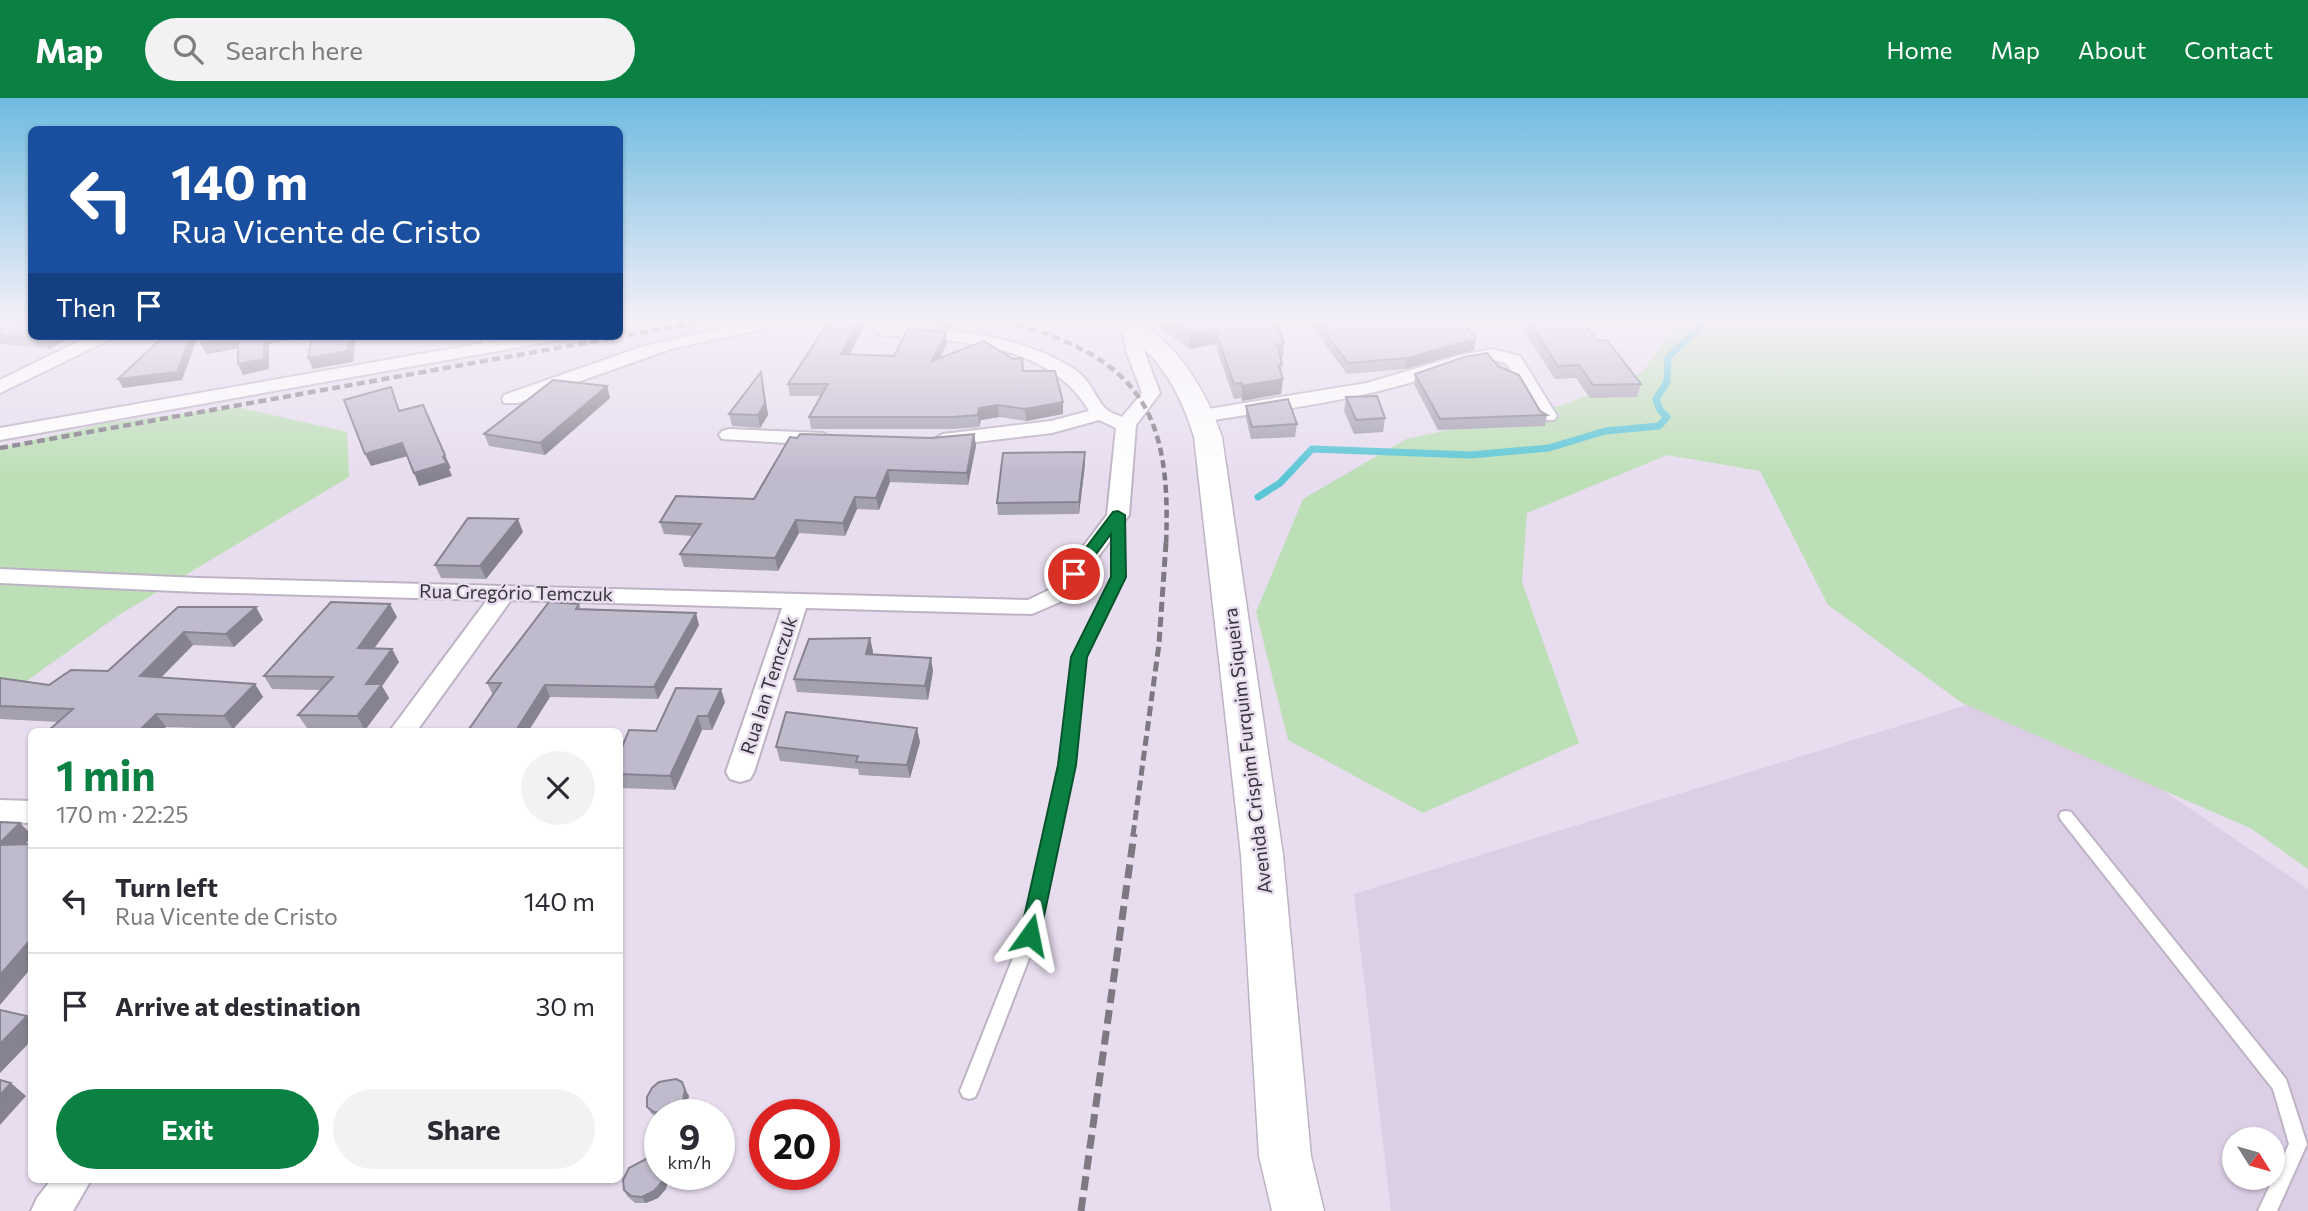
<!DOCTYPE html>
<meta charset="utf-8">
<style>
:root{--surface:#fff;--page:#f2f2f3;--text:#2b2b33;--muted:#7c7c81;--line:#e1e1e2;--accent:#0b8043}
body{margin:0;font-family:Commissioner,sans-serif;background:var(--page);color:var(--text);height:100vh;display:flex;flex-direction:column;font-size:26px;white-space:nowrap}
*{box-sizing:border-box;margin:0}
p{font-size:23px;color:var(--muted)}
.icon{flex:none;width:38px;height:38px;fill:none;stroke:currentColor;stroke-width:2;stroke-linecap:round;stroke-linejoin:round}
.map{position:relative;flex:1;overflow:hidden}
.side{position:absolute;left:28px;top:630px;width:595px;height:455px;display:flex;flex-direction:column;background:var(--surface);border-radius:10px;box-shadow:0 2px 5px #0004}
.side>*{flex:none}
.banner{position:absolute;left:28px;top:28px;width:595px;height:214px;border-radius:10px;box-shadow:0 2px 5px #0004;background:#1a4fa0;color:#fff;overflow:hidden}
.needle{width:46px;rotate:127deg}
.fabs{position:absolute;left:2222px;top:1029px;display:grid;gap:14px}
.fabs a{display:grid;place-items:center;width:63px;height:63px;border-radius:50%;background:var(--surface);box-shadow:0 2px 5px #0004;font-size:35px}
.speed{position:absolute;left:644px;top:1001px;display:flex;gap:14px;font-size:35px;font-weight:700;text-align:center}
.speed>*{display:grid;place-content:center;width:91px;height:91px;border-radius:50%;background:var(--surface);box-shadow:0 2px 5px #0004;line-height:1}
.speed small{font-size:18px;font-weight:400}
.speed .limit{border:10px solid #d22;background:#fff;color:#111}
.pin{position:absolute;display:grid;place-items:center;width:60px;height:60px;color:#fff;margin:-30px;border:4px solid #fff;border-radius:50%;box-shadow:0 2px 7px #0007}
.me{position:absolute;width:77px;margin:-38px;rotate:12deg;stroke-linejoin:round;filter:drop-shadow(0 0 5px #0008)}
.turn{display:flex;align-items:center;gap:24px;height:147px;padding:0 28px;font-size:32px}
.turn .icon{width:91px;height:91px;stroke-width:2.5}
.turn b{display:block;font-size:49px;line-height:60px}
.then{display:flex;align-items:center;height:66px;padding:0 28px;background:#0003;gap:14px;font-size:26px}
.round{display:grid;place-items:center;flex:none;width:74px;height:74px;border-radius:37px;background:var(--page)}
.head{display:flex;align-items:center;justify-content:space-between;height:119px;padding:0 28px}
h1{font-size:42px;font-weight:700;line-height:52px;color:var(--accent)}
.primary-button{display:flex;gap:14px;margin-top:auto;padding:14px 28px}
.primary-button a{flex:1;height:80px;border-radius:42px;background:var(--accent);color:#fff;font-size:28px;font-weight:700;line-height:80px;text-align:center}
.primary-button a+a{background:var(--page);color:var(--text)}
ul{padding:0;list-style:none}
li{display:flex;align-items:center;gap:21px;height:105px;padding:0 28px;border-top:2px solid var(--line)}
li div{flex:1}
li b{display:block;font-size:26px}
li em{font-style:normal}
header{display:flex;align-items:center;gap:42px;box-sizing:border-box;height:98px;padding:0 35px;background:var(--accent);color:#fff}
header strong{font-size:33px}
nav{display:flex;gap:38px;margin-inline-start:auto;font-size:24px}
.search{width:490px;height:63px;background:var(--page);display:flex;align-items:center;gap:18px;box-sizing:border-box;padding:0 24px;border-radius:38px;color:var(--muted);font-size:26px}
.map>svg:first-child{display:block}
.built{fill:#dbcee5;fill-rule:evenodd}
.green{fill:#bddfb7}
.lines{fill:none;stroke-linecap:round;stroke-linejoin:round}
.stream{stroke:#5bc6d5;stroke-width:7}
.service-casing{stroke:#bdb3c4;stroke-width:4}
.minor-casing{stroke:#bdb3c4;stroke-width:4}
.secondary-casing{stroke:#bdb3c4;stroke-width:3}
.service{fill:#fff;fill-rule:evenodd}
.minor{fill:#fff;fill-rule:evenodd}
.secondary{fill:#fff;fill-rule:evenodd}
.rail-far2{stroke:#7e7883;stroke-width:4.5;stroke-dasharray:8 4.5;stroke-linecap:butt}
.rail-far1{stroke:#7e7883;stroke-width:5;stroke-dasharray:10 5;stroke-linecap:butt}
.rail{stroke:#7e7883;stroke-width:7;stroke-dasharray:14 7;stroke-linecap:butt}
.wall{fill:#a5a0b0}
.shaded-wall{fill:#868290}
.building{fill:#c0bacd;stroke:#868290;stroke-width:2}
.route{fill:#0b8043;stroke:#07532c;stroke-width:2}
.labels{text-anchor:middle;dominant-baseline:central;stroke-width:5;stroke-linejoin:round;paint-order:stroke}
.street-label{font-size:19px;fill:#38343b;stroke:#e8ddef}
</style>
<header>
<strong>Map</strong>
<div class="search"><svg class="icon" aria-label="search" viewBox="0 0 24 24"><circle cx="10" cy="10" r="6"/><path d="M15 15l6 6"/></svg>Search here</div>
<nav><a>Home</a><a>Map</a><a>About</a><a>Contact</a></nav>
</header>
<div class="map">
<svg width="2308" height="1113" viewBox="0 0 2308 1113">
<rect width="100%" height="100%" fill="#e8ddef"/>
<path class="built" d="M2016,592L2308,791V1113H1391L1354,796ZM2235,1041H2273V1080H2235Z"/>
<g class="green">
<path d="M1681,223H2308V771L2250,730L1962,605L1828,507L1760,373L1667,357L1527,415L1522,484L1579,645L1423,715L1288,642L1256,514L1303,401L1406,341L1563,307L1641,275Z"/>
<path d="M237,309L347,334L349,379L119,517L0,602V350L106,325Z"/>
</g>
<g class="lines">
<path class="stream" d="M1258,399L1280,385L1312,351L1471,357L1549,350L1605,333L1659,328L1667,319L1660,312L1656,301L1667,284L1668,259L1707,223"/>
<defs>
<g id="service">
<path d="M482,238H490L489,252L482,250Z"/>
<path d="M1118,414L1123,417L1124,479L1085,559L1074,667L1038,837L978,993L975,999L969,1001L963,999L960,993L1022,837L1060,667L1073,559L1112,479L1113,417Z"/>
<path d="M2066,713L2071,714L2286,981L2307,1046L2277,1113H2258L2289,1046L2273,991L2061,722L2059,718L2061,714Z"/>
</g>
<g id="minor">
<path d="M620,223H650L648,227L620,232Z"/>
<path d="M751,223H784L782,227L671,251L518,305H504L502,301L504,297L641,249Z"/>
<path d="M1124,223H1136L1139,226L1145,255L1160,295L1136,327L1129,417L1067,501L1032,516L806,510L754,674L750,681L740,684L730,681L726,674L782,510L511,502L416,634H389L487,502L198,494L0,485V471L198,480L1028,502L1051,491L1107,417L1116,330L1099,322L1052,335L943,348L936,346L933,342L943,336L1051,323L1089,313C1050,244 952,242 881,237L872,232L881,227C945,231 1018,235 1074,271C1092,283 1095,301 1107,312C1111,315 1118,317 1122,319L1142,295L1127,255L1121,226Z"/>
<path d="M89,238H112L109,242L0,295V282Z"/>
<path d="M523,238H562L553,243L0,342V330Z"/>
<path d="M1492,251L1520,258L1557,318L1554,322H1540L1507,266C1483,256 1457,269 1434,277C1359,303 1280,311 1202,324L1192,318L1202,312L1367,285L1461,257Z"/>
<path d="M729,331L823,335L833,341L823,347L722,341L719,337L722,333Z"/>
<path d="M0,702L32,703V725L0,724Z"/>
<path d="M51,1082H91L73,1113H31L37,1100Z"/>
</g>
<path id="secondary" d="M1111,223H1139C1180,250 1206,292 1222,339L1283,757L1311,1058L1324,1113H1272L1259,1058L1241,757L1194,339C1184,306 1170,276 1145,252C1135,242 1119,235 1111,223Z"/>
</defs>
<use href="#service" class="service-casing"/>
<use href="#minor" class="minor-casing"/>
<use href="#secondary" class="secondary-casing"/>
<use href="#service" class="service"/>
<use href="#minor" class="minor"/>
<use href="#secondary" class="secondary"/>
<g class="rail-far2">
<path d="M1005,223C1138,259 1172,311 1166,447"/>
<path d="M0,350L707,223"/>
</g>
<path class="rail-far1" d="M1133,737L1159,546L1166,445"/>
<path class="rail" d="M1081,1113L1134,736"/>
</g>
<g class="wall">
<path d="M0,223L32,238H73L50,251L0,246Z"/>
<path d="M829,223H864L865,227L849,257L894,258L947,245L940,259L1023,273L1063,304V316L1026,323L999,319L981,322L979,329L954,331H811L809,319L821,298H790L788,286Z"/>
<path d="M917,223H958L954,230L918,227Z"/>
<path d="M1150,223H1275L1284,245L1283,260H1281L1282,266L1281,296L1242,303L1241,300L1234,301L1215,246L1190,251Z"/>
<path d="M1308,223H1461L1474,252L1405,271L1347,276Z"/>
<path d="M1520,223H1582L1597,243L1641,286L1637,299L1590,300L1576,280L1555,281L1526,236Z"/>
<path d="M1498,268L1540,313L1547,317L1545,328L1438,332L1414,286L1415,276Z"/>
<path d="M763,285L768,317L760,330L732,328L729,316Z"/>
<path d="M607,288L610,300L545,357L489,348L484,336Z"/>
<path d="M1346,299L1385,320L1383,334L1354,336L1344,313Z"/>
<path d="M1246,308L1297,326L1295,339L1251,341L1246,320Z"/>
<path d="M974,336L976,348L968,387L890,384L879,412L857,411L845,438L799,435L778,473L684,469L680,456L693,438L664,436L660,424L754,401L931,340Z"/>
<path d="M1085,354V366L1079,416L998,417L997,405Z"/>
<path d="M523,434L486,481L441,480L435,467Z"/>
<path d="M579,506L581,512L699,527L658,601L550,599L493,597L487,585Z"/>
<path d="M178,509H256L263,522L234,549L193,547L161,579L255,586L263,599L233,631L166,629L161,634H51L49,632L59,624L0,621V580L49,587L108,573Z"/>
<path d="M397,519L374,550L392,551L399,564L382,588L389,600L365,632L307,630L298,617L321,592L272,591L264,578Z"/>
<path d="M870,540L873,554L872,557L933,573L928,602L797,594L794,581Z"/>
<path d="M725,604L712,632H702L675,692L620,690V654L656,633Z"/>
<path d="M920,644L910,680L859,677L858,671L780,663L776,649Z"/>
<path d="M682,984L689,998L686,1008L679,1017H660V1021H658L651,1015L647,1009Z"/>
<path d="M668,1080L666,1091L658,1100L646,1105H635L627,1098L624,1092Z"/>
</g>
<g class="shaded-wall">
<path d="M859,223H864L865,227L843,268L841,256Z"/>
<path d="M953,223H958L954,230Z"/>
<path d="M1215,232V246L1190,251V236Z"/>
<path d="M946,234L947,245L933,274L932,263Z"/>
<path d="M50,238H73L50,251L44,241Z"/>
<path d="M191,238H193L196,244L182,282L123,290L118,281Z"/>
<path d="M264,238H305L304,240L269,246V271L243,277L238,266Z"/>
<path d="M350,238H356L353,264L313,271L308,260Z"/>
<path d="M238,240L243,250L206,256L201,246Z"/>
<path d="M1476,241L1474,252L1405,271L1407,260Z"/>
<path d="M761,274L768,317L760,330L758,317Z"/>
<path d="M1283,281L1281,296L1242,303V288Z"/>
<path d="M607,288L610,300L545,357L540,345Z"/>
<path d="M1063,304V316L1026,323L1025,311Z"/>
<path d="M998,307L999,319L981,322L979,329L978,317L979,310Z"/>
<path d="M974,336L976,348L968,387L967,375Z"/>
<path d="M402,345L408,358L371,368L365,356Z"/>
<path d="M1085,354V366L1079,416V404Z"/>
<path d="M445,357L451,370L449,371L452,378L419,388L414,375Z"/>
<path d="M888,372L890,384L879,412L876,400Z"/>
<path d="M855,399L857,411L845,438L843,425Z"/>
<path d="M518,421L523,434L486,481L480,468Z"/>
<path d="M796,422L799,435L778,473L775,460Z"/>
<path d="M390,506L397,519L365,563L358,550Z"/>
<path d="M256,509L263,522L234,549L226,536Z"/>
<path d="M696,515L699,527L658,601L654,589Z"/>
<path d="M184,534L193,547L150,591L140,578Z"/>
<path d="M870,540L873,554L869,570L866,556Z"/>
<path d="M392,551L399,564L382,588L389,600L365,632L357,618L366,586Z"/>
<path d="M931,560L933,573L928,602L925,588Z"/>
<path d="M255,586L263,599L233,631L224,618Z"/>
<path d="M545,587L550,599L528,634H515Z"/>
<path d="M721,591L725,604L712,632L708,618Z"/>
<path d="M156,616L166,629L161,634H138Z"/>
<path d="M698,618L702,632L675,692L670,678Z"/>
<path d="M917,630L920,644L910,680L907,667Z"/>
<path d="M20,725L32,737V739L11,760L0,749V745Z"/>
<path d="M32,840V869L0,907V877Z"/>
<path d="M27,918L32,922V942L0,975V946Z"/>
<path d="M11,985L26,998L0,1027V997Z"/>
<path d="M685,992L689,998L686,1008L679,1017H666V1015Z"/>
<path d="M664,1076H667L668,1080L666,1091L658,1100L646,1105L642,1099Z"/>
</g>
<g class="building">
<path d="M0,223H32V238H50L44,241L0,237Z"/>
<path d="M829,223H859L841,256L894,258L908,231L946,234L932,263L984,243L1013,261L1022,260L1023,273H1055L1063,304L1025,311L998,307L979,310L978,317L953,319H809L828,286H788Z"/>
<path d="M1171,223H1275L1284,245L1277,246L1282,266L1278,267L1283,281L1242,288V285L1234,286L1215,232L1190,236Z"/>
<path d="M1317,223H1391L1393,224L1394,223H1461L1476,241L1407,260L1348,265Z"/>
<path d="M1528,223H1582L1597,243L1607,242L1641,286L1593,287L1579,267L1558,268Z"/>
<path d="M164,238H191L177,274L118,281Z"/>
<path d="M204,238H264V261L238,266V240L201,246Z"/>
<path d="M312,238H350L348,253L308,260Z"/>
<path d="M1487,255L1498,268L1519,277L1540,313L1547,317L1440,321L1415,276L1464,259Z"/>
<path d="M761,274L765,305L758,317L729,316Z"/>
<path d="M553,282L607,288L540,345L484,336Z"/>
<path d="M391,289L399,313L423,307L445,357L443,359L447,365L414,375L402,345L365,356L344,302Z"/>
<path d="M1377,298L1385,320L1356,322L1346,299Z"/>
<path d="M1288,301L1297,326L1252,329L1246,308Z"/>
<path d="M800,336L931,340L974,336L967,375L888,372L876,400L855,399L843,425L796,422L775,460L680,456L701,426L660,424L676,398L754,401L790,339L797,340Z"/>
<path d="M1085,354L1079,404L997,405L1003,355Z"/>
<path d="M468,420L518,421L480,468L435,467Z"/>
<path d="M331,504L390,506L358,550L392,551L366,586H382L357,618L298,617L333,579L264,578Z"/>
<path d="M549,504L579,506L576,511L696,515L654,589L545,587L515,634H467L501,585H487Z"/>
<path d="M178,509H256L226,536L184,534L140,578L255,586L224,618L156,616L138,634H67L49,632L73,611L0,608V580L49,587L71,572L108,573Z"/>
<path d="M870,540L866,556L931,560L925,588L794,581L809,541Z"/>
<path d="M676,590L721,591L708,618H698L670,678L620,676V654L629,632L656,633Z"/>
<path d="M786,614L917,630L907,667L856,664L858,658L776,649Z"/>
<path d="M0,724L20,725L0,745Z"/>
<path d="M32,746V840L0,877V747Z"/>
<path d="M0,912L27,918L0,946Z"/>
<path d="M676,981L682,984L685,992L683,1002L676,1010L666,1015L654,1014L647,1009V999L652,990L659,984Z"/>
<path d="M0,982L11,985L0,997Z"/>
<path d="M646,1061H654L660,1064V1076H664L662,1084L654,1093L642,1099L631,1098L624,1092L623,1082L629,1070Z"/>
</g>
<linearGradient id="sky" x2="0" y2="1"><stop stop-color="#6fbbe0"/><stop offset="0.59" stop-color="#f5f0f8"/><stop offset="1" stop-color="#f5f0f8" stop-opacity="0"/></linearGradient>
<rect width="2308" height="378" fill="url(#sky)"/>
<path class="route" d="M1118,413L1125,417L1126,479L1087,559L1076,667L1040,837L1037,843L1030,845L1023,843L1020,837L1058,667L1071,559L1111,479V436L1079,479L1074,481L1066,476L1113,414Z"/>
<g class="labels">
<g class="street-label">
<text transform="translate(516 494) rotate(1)">Rua Gregório Temczuk</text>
<text transform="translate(768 587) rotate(-72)">Rua Ian Temczuk</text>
<text transform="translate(1247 653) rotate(-97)">Avenida Crispim Furquim Siqueira</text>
</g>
</g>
</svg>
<div class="fabs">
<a><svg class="needle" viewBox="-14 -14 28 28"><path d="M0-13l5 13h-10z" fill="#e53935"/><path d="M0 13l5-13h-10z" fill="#7c7c81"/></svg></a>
</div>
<div class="speed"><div>9<small>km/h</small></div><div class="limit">20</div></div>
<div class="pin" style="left:1074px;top:476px;background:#d93025"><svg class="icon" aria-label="arrive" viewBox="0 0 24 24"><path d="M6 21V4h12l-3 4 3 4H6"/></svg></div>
<svg class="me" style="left:1030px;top:837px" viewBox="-20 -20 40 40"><path d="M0-17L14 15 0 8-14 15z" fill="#0b8043" stroke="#fff" stroke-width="4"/></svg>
<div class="banner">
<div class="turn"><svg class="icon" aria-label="left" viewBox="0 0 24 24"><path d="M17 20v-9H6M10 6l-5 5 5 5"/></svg><div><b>140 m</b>Rua Vicente de Cristo</div></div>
<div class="then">Then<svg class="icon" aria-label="arrive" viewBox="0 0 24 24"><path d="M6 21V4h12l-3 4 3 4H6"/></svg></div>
</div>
<section class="side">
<div class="head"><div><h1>1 min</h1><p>170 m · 22:25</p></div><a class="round"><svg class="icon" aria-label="close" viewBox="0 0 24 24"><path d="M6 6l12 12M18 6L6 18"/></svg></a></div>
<ul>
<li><svg class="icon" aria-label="left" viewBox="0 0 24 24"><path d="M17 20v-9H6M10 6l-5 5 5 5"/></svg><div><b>Turn left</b><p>Rua Vicente de Cristo</p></div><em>140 m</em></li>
<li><svg class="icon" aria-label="arrive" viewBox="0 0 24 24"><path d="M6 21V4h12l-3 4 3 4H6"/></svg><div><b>Arrive at destination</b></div><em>30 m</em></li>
</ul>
<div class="primary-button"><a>Exit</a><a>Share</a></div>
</section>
</div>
